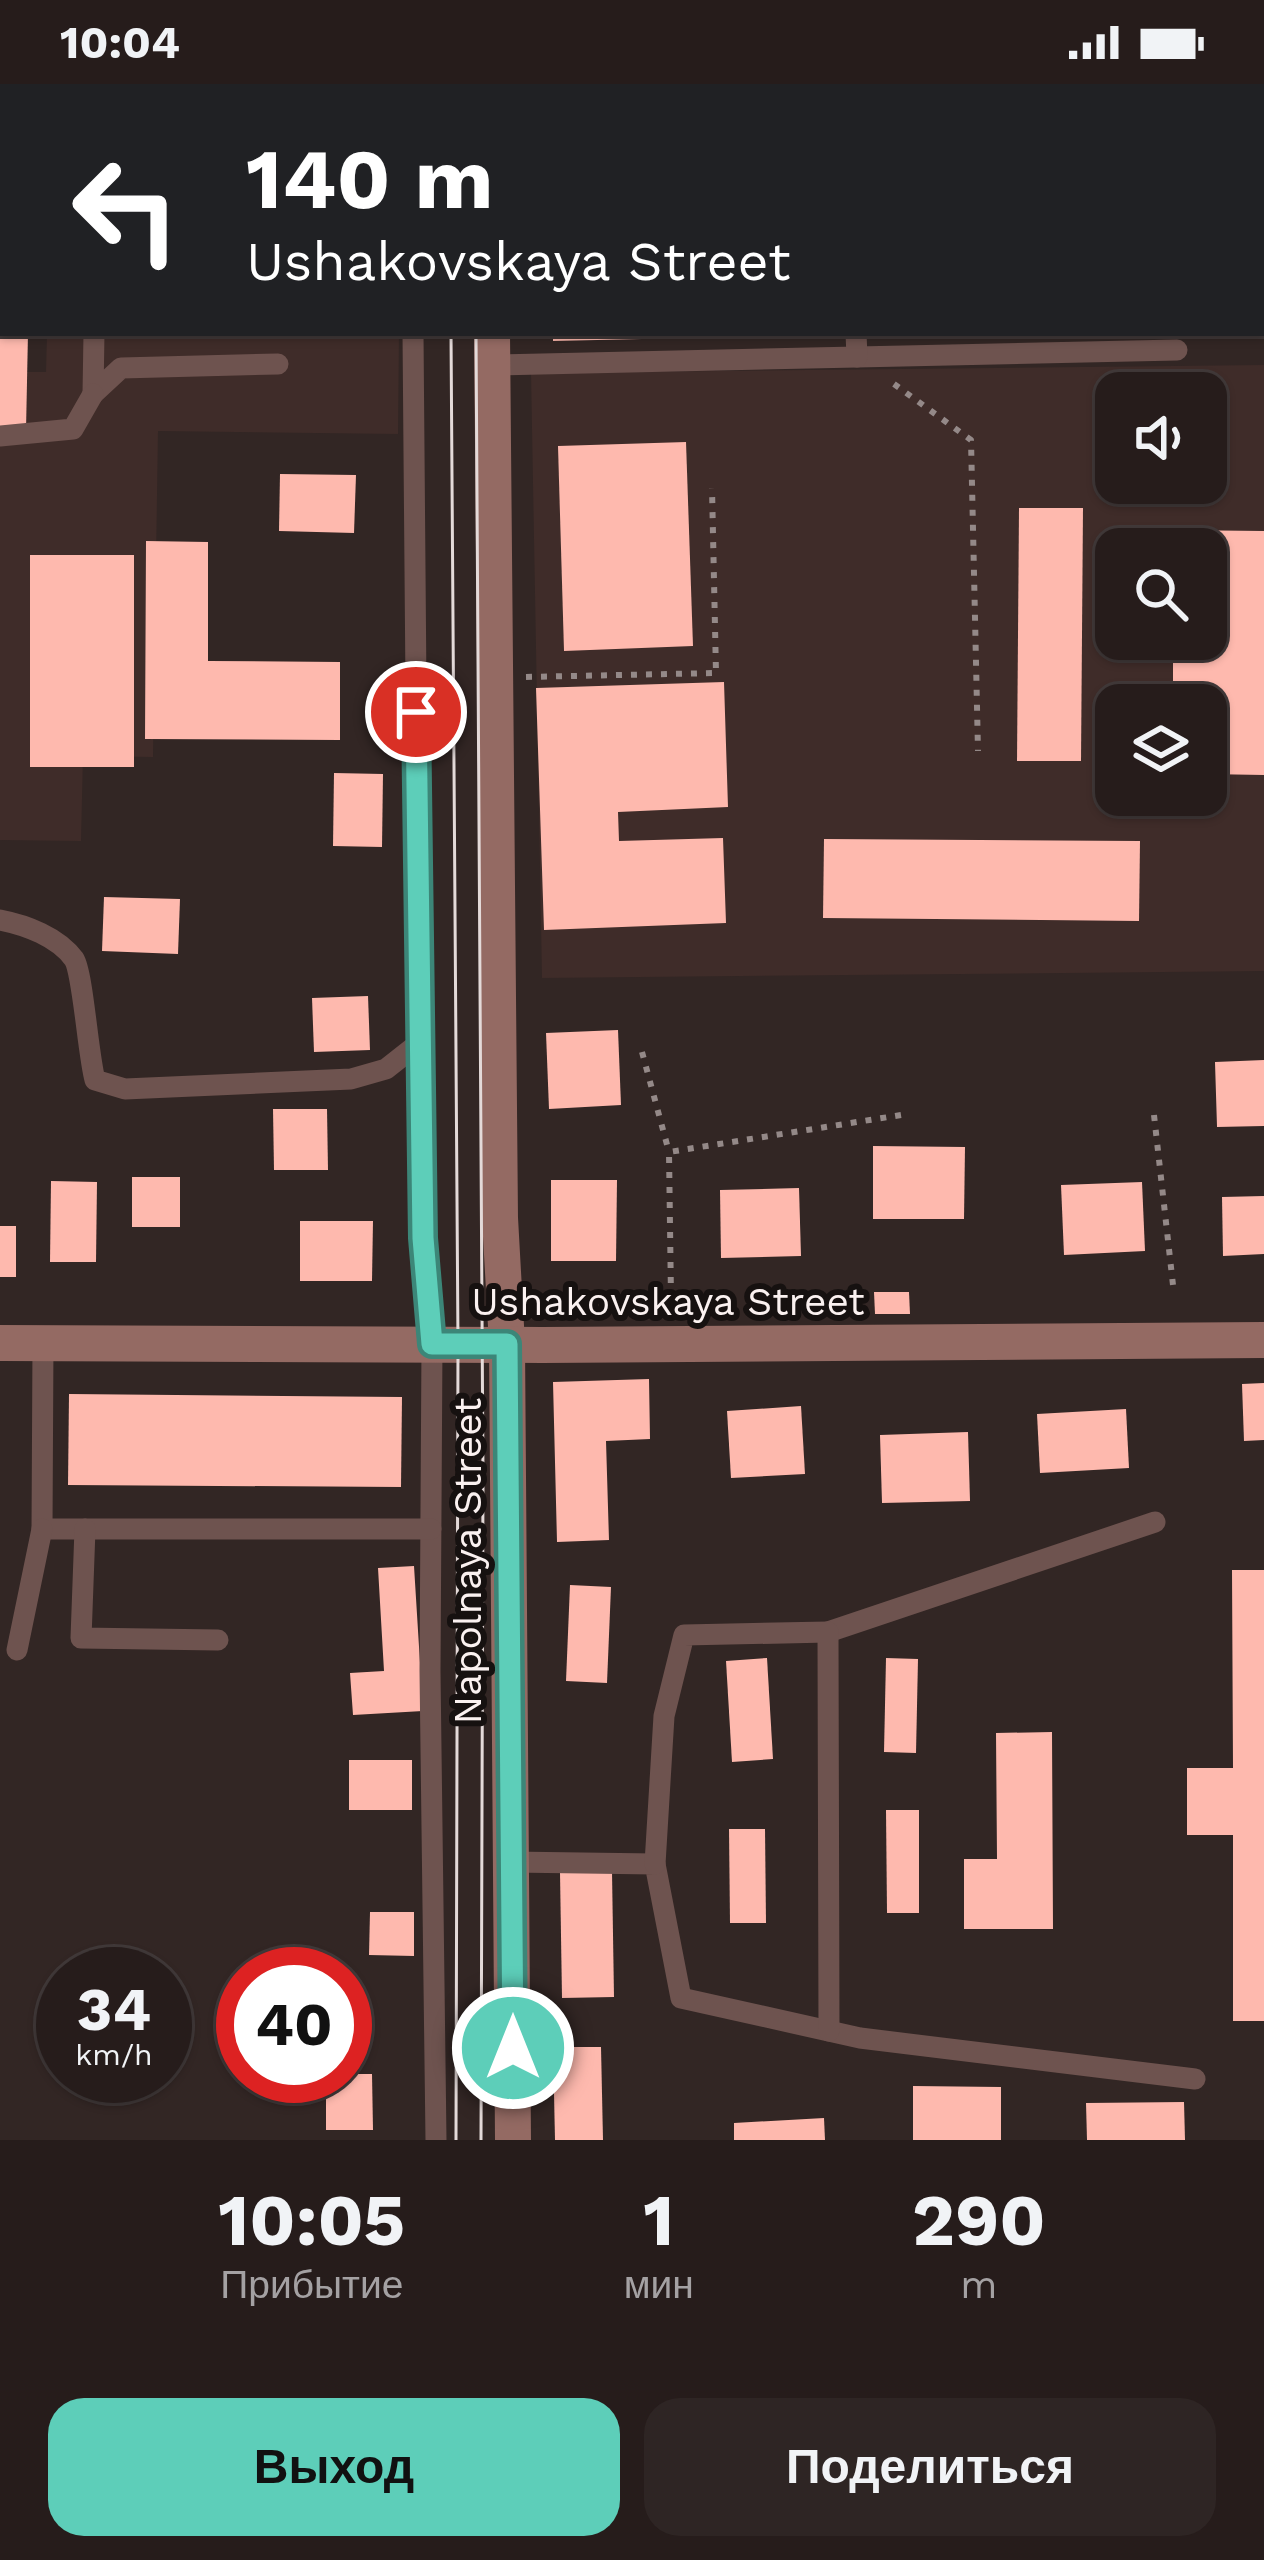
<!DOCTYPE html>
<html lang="ru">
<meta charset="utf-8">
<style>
:root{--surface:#261c1b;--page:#2e2524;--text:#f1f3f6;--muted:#a4a1a3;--line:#423a3a;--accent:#5dceb9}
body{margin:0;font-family:"Work Sans",sans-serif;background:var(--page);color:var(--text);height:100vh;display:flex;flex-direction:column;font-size:45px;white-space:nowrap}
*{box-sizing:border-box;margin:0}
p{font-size:39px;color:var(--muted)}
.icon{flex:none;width:66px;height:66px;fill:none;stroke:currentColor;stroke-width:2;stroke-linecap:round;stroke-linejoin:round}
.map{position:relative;height:2056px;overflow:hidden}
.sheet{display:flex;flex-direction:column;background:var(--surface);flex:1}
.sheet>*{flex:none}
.guide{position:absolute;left:0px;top:0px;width:1266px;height:252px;box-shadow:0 3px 9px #0004,0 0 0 3px var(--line);background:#202124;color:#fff;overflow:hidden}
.fabs{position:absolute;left:1095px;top:288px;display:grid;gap:24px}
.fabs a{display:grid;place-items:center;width:132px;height:132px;border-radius:24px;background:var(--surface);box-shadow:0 3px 9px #0004,0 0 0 3px var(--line);font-size:60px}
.speed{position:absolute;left:36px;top:1863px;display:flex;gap:24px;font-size:60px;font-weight:700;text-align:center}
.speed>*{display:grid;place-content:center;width:156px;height:156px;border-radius:50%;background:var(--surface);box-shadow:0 3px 9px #0004,0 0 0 3px var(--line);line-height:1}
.speed small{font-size:30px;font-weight:400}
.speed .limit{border:18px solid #d22;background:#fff;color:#111}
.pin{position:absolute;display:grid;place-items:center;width:102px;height:102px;color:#fff;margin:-51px;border:6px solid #fff;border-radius:50%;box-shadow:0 3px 12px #0007}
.me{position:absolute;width:132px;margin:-66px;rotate:0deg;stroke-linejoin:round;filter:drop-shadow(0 0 9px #0008)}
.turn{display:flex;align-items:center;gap:42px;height:252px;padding:0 48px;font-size:54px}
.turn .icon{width:156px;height:156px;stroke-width:2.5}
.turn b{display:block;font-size:84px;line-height:102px}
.eta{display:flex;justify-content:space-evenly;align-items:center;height:204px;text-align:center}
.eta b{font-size:72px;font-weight:700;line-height:84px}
.button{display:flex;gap:24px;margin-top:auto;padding:24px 48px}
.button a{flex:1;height:138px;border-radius:36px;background:var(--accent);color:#111;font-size:48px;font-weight:700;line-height:138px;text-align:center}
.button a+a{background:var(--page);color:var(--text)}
.status{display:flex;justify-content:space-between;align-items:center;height:84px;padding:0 60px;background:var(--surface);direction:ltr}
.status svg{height:33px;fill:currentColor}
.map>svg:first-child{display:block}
.built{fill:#3f2c29;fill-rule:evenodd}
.building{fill:#feb9ae}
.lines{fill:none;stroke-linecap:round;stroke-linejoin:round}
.path{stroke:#948988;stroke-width:6;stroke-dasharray:6 9;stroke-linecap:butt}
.lane{stroke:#6e534f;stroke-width:21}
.secondary{stroke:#946a63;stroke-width:36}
.tram{stroke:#e4dad9;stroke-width:3}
.route-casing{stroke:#3c8678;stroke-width:30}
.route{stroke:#5dceb9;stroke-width:21}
.labels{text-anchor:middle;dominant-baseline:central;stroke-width:12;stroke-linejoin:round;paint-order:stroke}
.street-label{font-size:39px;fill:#faf1f0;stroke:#161110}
</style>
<div class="status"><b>10:04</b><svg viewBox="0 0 49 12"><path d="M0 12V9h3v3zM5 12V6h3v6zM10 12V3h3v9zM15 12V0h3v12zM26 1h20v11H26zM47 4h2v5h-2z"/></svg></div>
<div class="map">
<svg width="1264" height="2056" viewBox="0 0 1264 2056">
<rect width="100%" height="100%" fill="#322624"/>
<g class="built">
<path d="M0,0H428V3H3V59H0Z"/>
<path d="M47,249H399L398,350L158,347L153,673L83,672L81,757L0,756V288H46Z"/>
<path d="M1264,281V887L542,894L531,289ZM1116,309H1206V399H1116ZM1116,465H1206V555H1116ZM1116,621H1206V711H1116Z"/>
</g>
<g class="building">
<path d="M0,249H28L26,346L0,345Z"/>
<path d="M553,249H730V253L553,257Z"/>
<path d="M686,358L693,562L564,567L558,362Z"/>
<path d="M280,390L356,391L354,449L279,447Z"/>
<path d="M1019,424H1083L1081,677H1017Z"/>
<path d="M1174,446L1264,447V691L1206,690V621H1173V555H1206V465H1174Z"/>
<path d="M146,457L208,458V577L340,578V656L145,655Z"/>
<rect x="30" y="471" width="104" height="212"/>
<path d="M724,598L728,723L618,728L619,757L723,754L726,839L544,846L536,604Z"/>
<path d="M334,689L383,690L382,763L333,762Z"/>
<path d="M824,755L1140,757L1139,837L823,834Z"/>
<path d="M104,813L180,815L178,870L102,867Z"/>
<path d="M368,912L370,966L314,968L312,914Z"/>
<path d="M618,946L621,1021L549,1025L546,949Z"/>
<path d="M1264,976V1042L1217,1043L1215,978Z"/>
<path d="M273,1025H327L328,1086H274Z"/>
<path d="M873,1062L965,1063L964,1135H873Z"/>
<rect x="132" y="1093" width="48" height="50"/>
<path d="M551,1096H617L616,1177H551Z"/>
<path d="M51,1097L97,1098L96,1178H50Z"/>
<path d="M1142,1098L1145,1167L1064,1171L1061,1101Z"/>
<path d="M799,1104L801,1172L721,1174L720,1106Z"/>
<path d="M1264,1112V1170L1223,1172L1222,1113Z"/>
<path d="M300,1137H373L372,1197H300Z"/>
<rect x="0" y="1142" width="16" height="51"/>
<path d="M874,1208H909L910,1230H875Z"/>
<path d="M649,1295L650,1355L606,1357L609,1456L557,1458L553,1298Z"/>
<path d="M1264,1299V1356L1244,1357L1242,1300Z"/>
<path d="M69,1310L402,1313L401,1403L68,1401Z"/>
<path d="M801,1322L805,1390L731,1394L727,1327Z"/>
<path d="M1126,1325L1129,1384L1040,1389L1037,1330Z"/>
<path d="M968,1348L970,1417L882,1419L880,1351Z"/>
<path d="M414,1482L423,1627L353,1631L350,1589L384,1587L378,1484Z"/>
<path d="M1232,1486H1264V1937H1233V1751H1187V1684H1233Z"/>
<path d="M570,1501L611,1503L607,1599L566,1597Z"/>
<path d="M767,1574L773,1675L732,1678L726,1577Z"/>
<path d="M886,1574L918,1575L916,1669L884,1668Z"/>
<path d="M1052,1648L1053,1845H964V1775H997L996,1649Z"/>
<rect x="349" y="1676" width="63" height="50"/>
<path d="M886,1726H919V1829H887Z"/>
<path d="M729,1745H765L766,1839H730Z"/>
<path d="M612,1788L614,1913L562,1914L560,1789Z"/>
<path d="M370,1828H414V1872L369,1871Z"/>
<path d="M553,1963H601L603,2056H555Z"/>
<path d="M345,1990H372L373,2046H326V1992Z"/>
<path d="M913,2002L1001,2003V2056H913Z"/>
<path d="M1184,2018L1185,2056H1087L1086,2019Z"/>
<path d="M824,2034L825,2056H734V2039Z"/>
</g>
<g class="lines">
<g class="path">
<path d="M894,300L971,356L978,667"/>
<path d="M526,593L716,589L712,404"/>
<path d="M642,968L669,1068"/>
<path d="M1154,1031L1173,1201"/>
<path d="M671,1214L669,1068L901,1031"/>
</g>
<g class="lane">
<path d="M86,0V3"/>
<path d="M1204,0V3"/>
<path d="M354,3V0"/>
<path d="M94,249L93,310L121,284L278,280"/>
<path d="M413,249L419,959L423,1154L432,1260L430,1587L436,2056"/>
<path d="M857,273L1177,266"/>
<path d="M492,281L857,273L856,249"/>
<path d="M0,352L73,345L93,310"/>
<path d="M0,836C26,841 58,853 74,875C83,889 88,971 95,996L125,1005L351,995L386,985L419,959"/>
<path d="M43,1258L42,1445H431"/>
<path d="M85,1445L81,1554L218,1556"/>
<path d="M828,1548L1155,1438"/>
<path d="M17,1566L42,1445"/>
<path d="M511,1778L655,1780L681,1914L860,1954L1195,1995"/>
<path d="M655,1780L664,1632L684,1551L828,1548L829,1947"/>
</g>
<g class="secondary">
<path d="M490,0V3"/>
<path d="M1263,92H1264"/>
<path d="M0,104H3"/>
<path d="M492,249L500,1134L507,1260L513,2056"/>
<path d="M0,1259L542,1261L1264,1256"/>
</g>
<g class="tram">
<path d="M448,0V3"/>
<path d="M473,0V3"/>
<path d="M451,249L458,1260L456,2056"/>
<path d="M476,249L483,1391L481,2056"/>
</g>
</g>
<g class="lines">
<defs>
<path id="route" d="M416,628L423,1154L432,1260H507L513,1964"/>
</defs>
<use href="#route" class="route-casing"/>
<use href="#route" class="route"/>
</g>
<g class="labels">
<g class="street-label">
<text x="668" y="1217">Ushakovskaya Street</text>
<text transform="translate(467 1477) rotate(-90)">Napolnaya Street</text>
</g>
</g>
</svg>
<div class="fabs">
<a><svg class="icon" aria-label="sound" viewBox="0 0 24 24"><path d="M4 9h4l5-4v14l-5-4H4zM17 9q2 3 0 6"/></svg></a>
<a><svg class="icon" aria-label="search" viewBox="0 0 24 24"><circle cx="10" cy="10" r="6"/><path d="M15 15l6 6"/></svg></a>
<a><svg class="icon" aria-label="layers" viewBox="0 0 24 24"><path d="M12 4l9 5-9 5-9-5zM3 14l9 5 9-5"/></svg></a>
</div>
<div class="speed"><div>34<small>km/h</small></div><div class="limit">40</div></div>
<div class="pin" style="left:416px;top:628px;background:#d93025"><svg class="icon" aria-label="arrive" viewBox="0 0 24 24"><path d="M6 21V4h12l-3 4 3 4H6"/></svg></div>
<svg class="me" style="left:513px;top:1964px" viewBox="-20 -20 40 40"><circle r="17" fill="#5dceb9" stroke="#fff" stroke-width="3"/><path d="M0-11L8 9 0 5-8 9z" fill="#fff"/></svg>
<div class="guide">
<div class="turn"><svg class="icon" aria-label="left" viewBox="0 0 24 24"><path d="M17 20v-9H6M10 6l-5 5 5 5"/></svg><div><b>140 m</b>Ushakovskaya Street</div></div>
</div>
</div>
<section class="sheet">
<div class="eta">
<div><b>10:05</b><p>Прибытие</p></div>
<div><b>1</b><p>мин</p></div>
<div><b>290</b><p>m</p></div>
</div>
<div class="button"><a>Выход</a><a>Поделиться</a></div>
</section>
